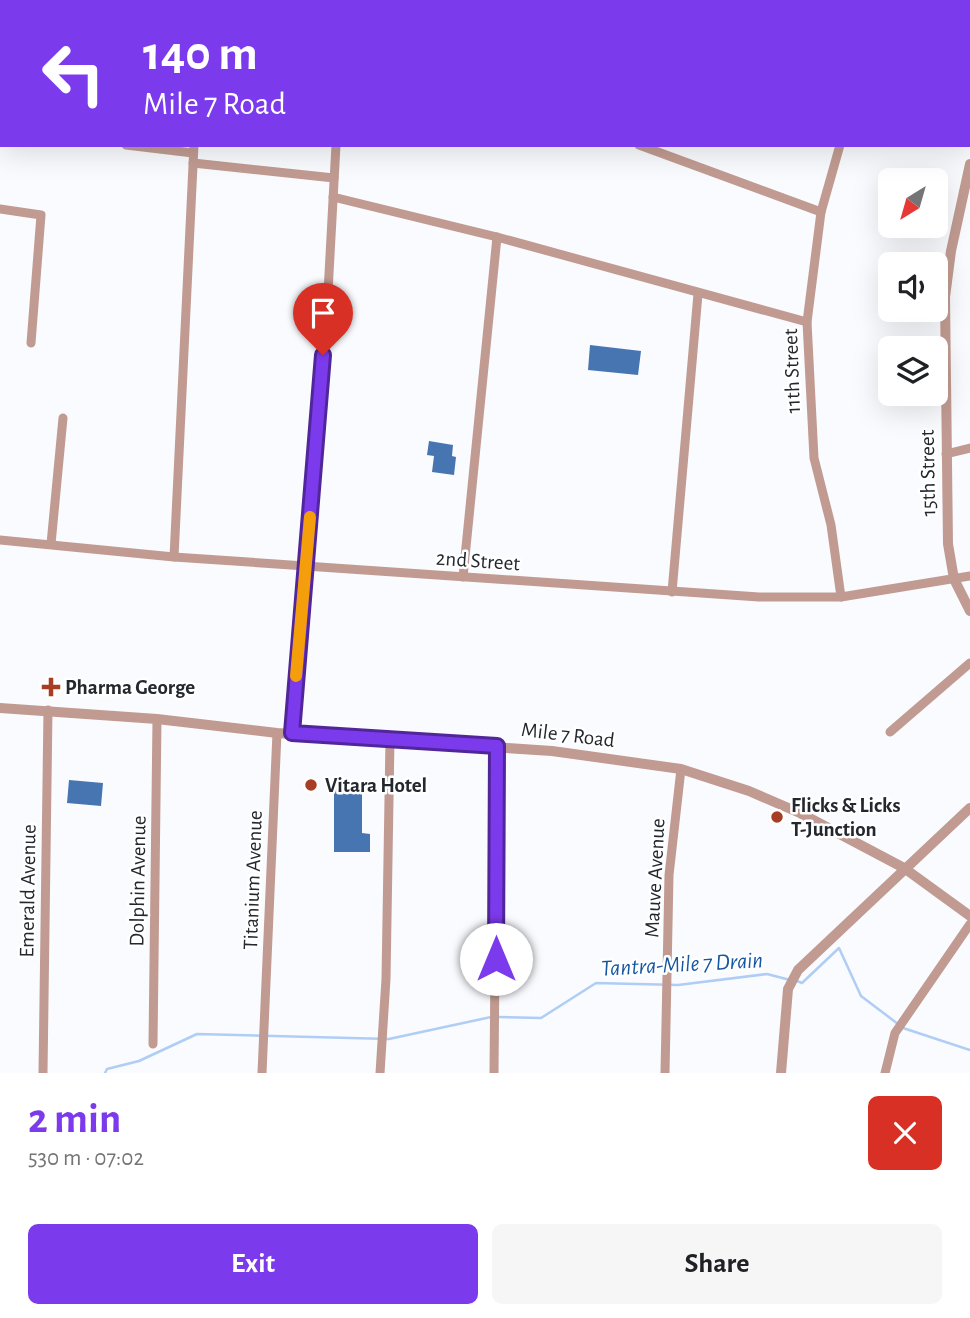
<!DOCTYPE html>
<meta charset="utf-8">
<style>
:root{--surface:#fff;--page:#f6f6f6;--text:#202124;--muted:#757577;--accent:#7c3aed}
body{margin:0;font-family:"Alegreya Sans",sans-serif;background:var(--page);color:var(--text);height:100vh;display:flex;flex-direction:column;font-size:26px;white-space:nowrap}
*{box-sizing:border-box;margin:0}
p{font-size:23px;color:var(--muted)}
.icon{flex:none;width:38px;height:38px;fill:none;stroke:currentColor;stroke-width:2;stroke-linecap:round;stroke-linejoin:round}
.map{position:relative;height:1073px;overflow:hidden}
.drawer{display:flex;flex-direction:column;background:var(--surface);flex:1}
.drawer>*{flex:none}
.guide{position:absolute;left:0px;top:0px;width:971px;height:147px;box-shadow:0 7px 28px #0002;background:#7c3aed;color:#fff;overflow:hidden}
.needle{width:46px;rotate:217deg}
.tools{position:absolute;left:878px;top:168px;display:grid;gap:14px}
.tools a{display:grid;place-items:center;width:70px;height:70px;border-radius:10px;background:var(--surface);box-shadow:0 7px 28px #0002;font-size:35px}
.pin{position:absolute;display:grid;place-items:center;width:60px;height:60px;color:#fff;margin:-72px -30px;border-radius:50% 50% 50% 0;rotate:-45deg;box-shadow:0 0 7px #0007}
.pin .icon{rotate:45deg}
.me{position:absolute;width:77px;margin:-38px;rotate:0deg;stroke-linejoin:round;filter:drop-shadow(0 0 5px #0008)}
.turn{display:flex;align-items:center;gap:24px;height:147px;padding:0 28px;font-size:32px}
.turn .icon{width:91px;height:91px;stroke-width:2.5}
.turn b{display:block;font-size:49px;line-height:60px}
.round{display:grid;place-items:center;flex:none;width:74px;height:74px;border-radius:10px;background:var(--page)}
.overview{display:flex;align-items:center;justify-content:space-between;height:119px;padding:0 28px}
h1{font-size:42px;font-weight:600;line-height:52px;color:var(--accent)}
.cta{display:flex;gap:14px;margin-top:auto;padding:14px 28px}
.cta a{flex:1;height:80px;border-radius:10px;background:var(--accent);color:#fff;font-size:28px;font-weight:600;line-height:80px;text-align:center}
.cta a+a{background:var(--page);color:var(--text)}
.map>svg:first-child{display:block}
.lines{fill:none;stroke-linecap:round;stroke-linejoin:round}
.stream{stroke:#afcdf5;stroke-width:2.5}
.building{fill:#4775b2}
.minor{stroke:#c19b91;stroke-width:9}
.tertiary{stroke:#c19b91;stroke-width:10}
.route-casing{stroke:#51269a;stroke-width:18}
.route{stroke:#7c3aed;stroke-width:12}
.slow{stroke:#f59e0b;stroke-width:12}
.poi-dot{fill:#a73e23;stroke:#fff;stroke-width:2.5}
.labels{text-anchor:middle;dominant-baseline:central;stroke-width:5;stroke-linejoin:round;paint-order:stroke}
.street-label{font-size:21px;fill:#23282f;stroke:#fff}
.poi-label{font-size:21px;font-weight:bold;fill:#23282f;stroke:#fff;text-anchor:start}
.water-label{font-size:23px;font-style:italic;fill:#1656a2;stroke:#fff}
</style>
<div class="map">
<svg width="970" height="1073" viewBox="0 0 970 1073">
<rect width="100%" height="100%" fill="#f9fbff"/>
<g class="lines">
<g class="stream">
<path d="M797,981L802,983L839,948L861,996L898,1024"/>
<path d="M497,1017L541,1018L596,983L678,985L767,974L790,980"/>
<path d="M903,1028L970,1050"/>
<path d="M105,1073L107,1069L139,1061L197,1034L389,1039L491,1017"/>
</g>
</g>
<g class="building">
<path d="M590,345L641,351L638,375L588,370Z"/>
<path d="M429,441L453,445L452,456L456,457L454,475L432,472L434,456L427,455Z"/>
<path d="M69,780L103,783L101,806L67,803Z"/>
<path d="M334,789H362V833L370,834V852H334Z"/>
</g>
<g class="lines">
<g class="minor">
<path d="M653,0L657,2"/>
<path d="M864,0L869,2"/>
<path d="M79,2L80,0"/>
<path d="M205,2L206,0"/>
<path d="M386,2L387,0"/>
<path d="M0,135H2"/>
<path d="M126,145L193,153"/>
<path d="M639,145L821,212"/>
<path d="M840,145L821,212L807,322L814,458L831,525L841,597"/>
<path d="M193,163L334,178"/>
<path d="M333,197L497,237L807,322"/>
<path d="M0,209L41,215L31,343"/>
<path d="M946,454L970,448"/>
<path d="M0,540L174,557L759,597H841L970,576"/>
<path d="M51,544L63,418"/>
<path d="M174,557L194,145"/>
<path d="M463,577L497,237"/>
<path d="M672,592L698,294"/>
<path d="M890,732L970,663"/>
<path d="M292,733L326,329L336,145"/>
<path d="M153,1044L157,719"/>
<path d="M43,1073L48,710"/>
<path d="M262,1073L277,733"/>
<path d="M380,1073L386,979L390,739"/>
<path d="M494,1073L497,746"/>
<path d="M665,1073L669,875L681,769"/>
<path d="M885,1073L895,1033L970,924"/>
</g>
<g class="tertiary">
<path d="M970,164L951,251L945,297L948,544L954,579L970,611"/>
<path d="M0,708L157,719L277,733L552,751L681,769L749,791L800,813L904,868L970,916"/>
<path d="M781,1073L788,989L798,970L970,808"/>
</g>
</g>
<g class="lines">
<defs>
<path id="route" d="M323,355L292,733L497,746L496,959"/>
</defs>
<use href="#route" class="route-casing"/>
<use href="#route" class="route"/>
<path class="slow" d="M296,676L310,517"/>
</g>
<g class="poi-dot">
<path d="M47.5 676.5h7v7h7v7h-7v7h-7v-7h-7v-7h7z"/>
<circle cx="311" cy="785" r="7"/>
<circle cx="777" cy="817" r="7"/>
</g>
<g class="labels">
<g class="street-label">
<text transform="translate(792 371) rotate(-92)">11th Street</text>
<text transform="translate(928 473) rotate(-91)">15th Street</text>
<text transform="translate(478 561) rotate(4)">2nd Street</text>
<text transform="translate(568 735) rotate(7)">Mile 7 Road</text>
<text transform="translate(655 878) rotate(-87)">Mauve Avenue</text>
<text transform="translate(253 880) rotate(-88)">Titanium Avenue</text>
<text transform="translate(138 881) rotate(-89)">Dolphin Avenue</text>
<text transform="translate(28 891) rotate(-89)">Emerald Avenue</text>
</g>
<g class="poi-label">
<text x="65" y="687">Pharma George</text>
<text x="325" y="785">Vitara Hotel</text>
<text x="791" y="805">Flicks &amp; Licks<tspan x="791" dy="24">T-Junction</tspan></text>
</g>
<g class="water-label">
<text transform="translate(682 965) rotate(-3)">Tantra-Mile 7 Drain</text>
</g>
</g>
</svg>
<div class="tools">
<a><svg class="needle" viewBox="-14 -14 28 28"><path d="M0-13l5 13h-10z" fill="#e53935"/><path d="M0 13l5-13h-10z" fill="#757577"/></svg></a>
<a><svg class="icon" aria-label="sound" viewBox="0 0 24 24"><path d="M4 9h4l5-4v14l-5-4H4zM17 9q2 3 0 6"/></svg></a>
<a><svg class="icon" aria-label="layers" viewBox="0 0 24 24"><path d="M12 4l9 5-9 5-9-5zM3 14l9 5 9-5"/></svg></a>
</div>
<div class="pin" style="left:323px;top:355px;background:#d93025"><svg class="icon" aria-label="arrive" viewBox="0 0 24 24"><path d="M6 21V4h12l-3 4 3 4H6"/></svg></div>
<svg class="me" style="left:496px;top:959px" viewBox="-20 -20 40 40"><circle r="19" fill="#fff"/><path d="M0-13L10 11 0 6-10 11z" fill="#7c3aed"/></svg>
<div class="guide">
<div class="turn"><svg class="icon" aria-label="left" viewBox="0 0 24 24"><path d="M17 20v-9H6M10 6l-5 5 5 5"/></svg><div><b>140 m</b>Mile 7 Road</div></div>
</div>
</div>
<section class="drawer">
<div class="overview"><div><h1>2 min</h1><p>530 m · 07:02</p></div><a class="round" style="background:#d93025;color:#fff"><svg class="icon" aria-label="close" viewBox="0 0 24 24"><path d="M6 6l12 12M18 6L6 18"/></svg></a></div>
<div class="cta"><a>Exit</a><a>Share</a></div>
</section>
